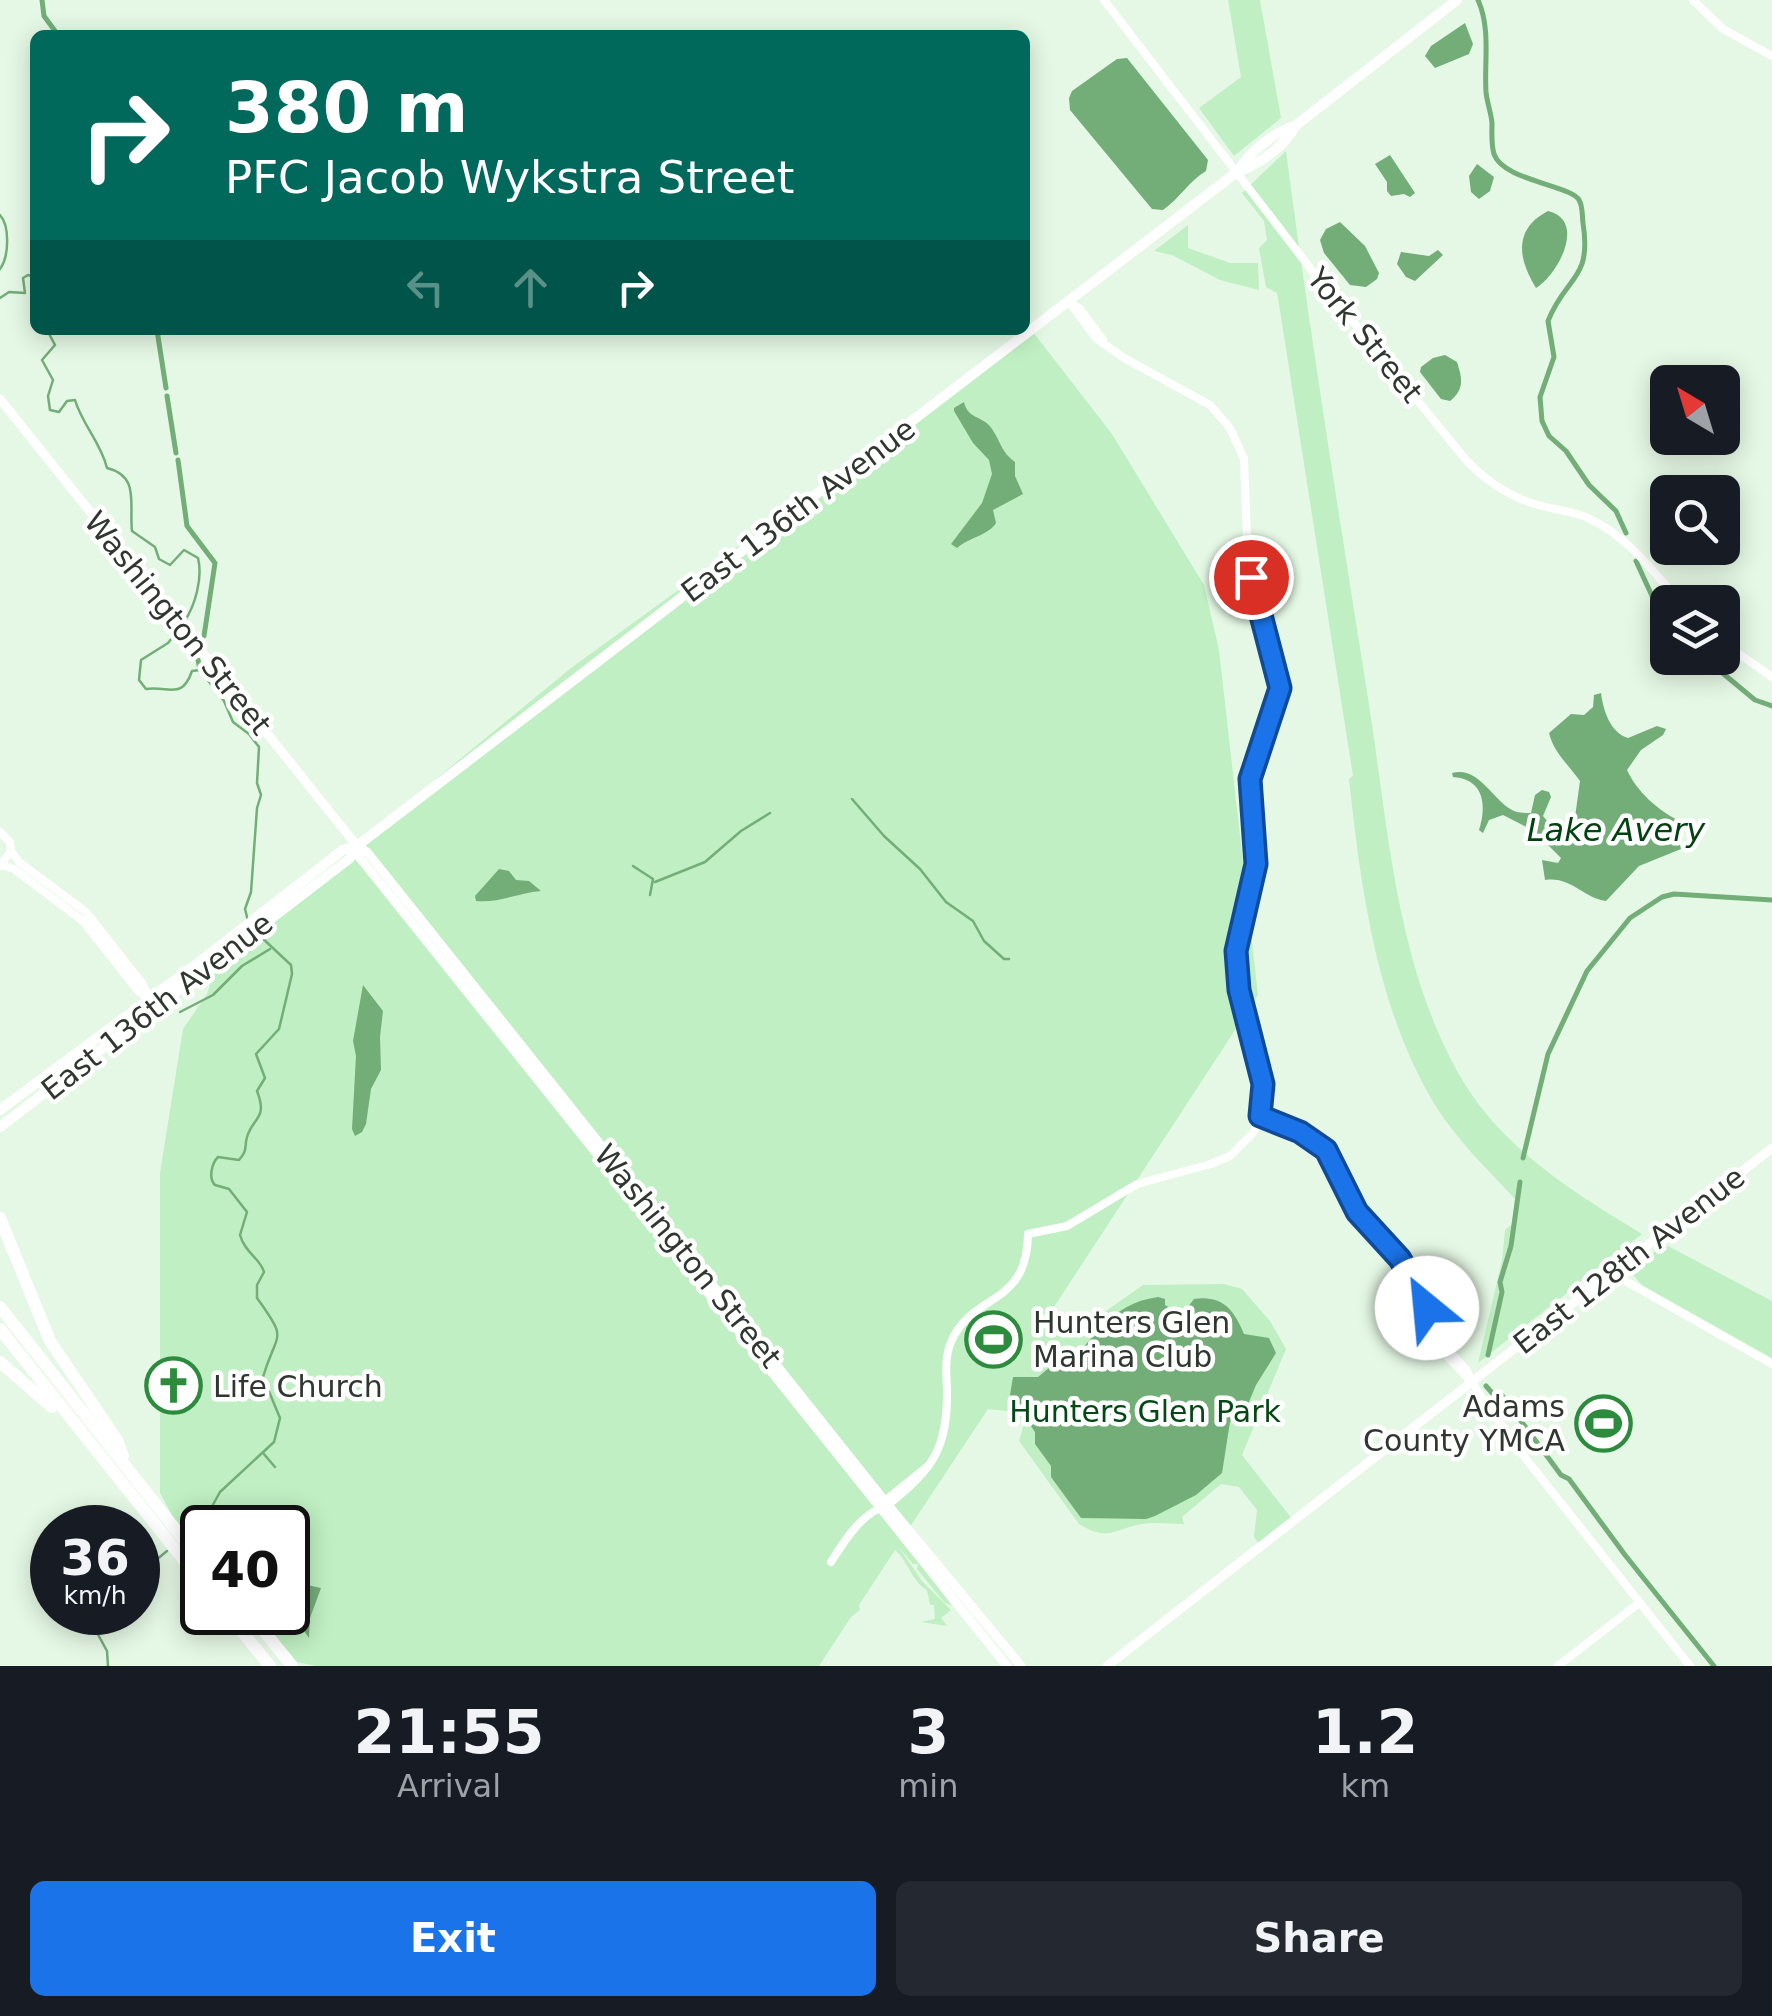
<!DOCTYPE html>
<style>
:root{--surface:#171b24;--page:#242831;--text:#f1f3f6;--muted:#9ea1a6;--accent:#1a73e8}
body{margin:0;font-family:"DejaVu Sans",sans-serif;background:var(--page);color:var(--text);height:100vh;display:flex;flex-direction:column;font-size:38px;white-space:nowrap}
*{box-sizing:border-box;margin:0}
p{font-size:32px;color:var(--muted)}
.icon{flex:none;width:55px;height:55px;fill:none;stroke:currentColor;stroke-width:2;stroke-linecap:round;stroke-linejoin:round}
.map{position:relative;height:1666px;overflow:hidden}
.side{display:flex;flex-direction:column;background:var(--surface);flex:1}
.side>*{flex:none}
.hud{position:absolute;left:30px;top:30px;width:1000px;height:305px;border-radius:15px;box-shadow:0 5px 25px #0003;background:#00695c;color:#fff;overflow:hidden}
.needle{width:65px;rotate:322deg}
.buttons{position:absolute;left:1650px;top:365px;display:grid;gap:20px}
.buttons a{display:grid;place-items:center;width:90px;height:90px;border-radius:15px;background:var(--surface);box-shadow:0 5px 25px #0003;font-size:50px}
.speed{position:absolute;left:30px;top:1505px;display:flex;gap:20px;font-size:50px;font-weight:700;text-align:center}
.speed>*{display:grid;place-content:center;width:130px;height:130px;border-radius:50%;background:var(--surface);box-shadow:0 5px 25px #0003;line-height:1}
.speed small{font-size:25px;font-weight:400}
.speed .limit{border:5px solid #111;border-radius:15px;background:#fff;color:#111}
.pin{position:absolute;display:grid;place-items:center;width:85px;height:85px;color:#fff;margin:-42px;border:5px solid #fff;border-radius:50%;box-shadow:0 2px 10px #0007}
.me{position:absolute;width:110px;margin:-55px;rotate:332deg;stroke-linejoin:round;filter:drop-shadow(0 0 8px #0008)}
.turn{display:flex;align-items:center;gap:35px;height:210px;padding:0 30px;font-size:45px}
.turn .icon{width:130px;height:130px;stroke-width:2.5}
.turn b{display:block;font-size:70px;line-height:85px}
.lanes{display:flex;align-items:center;height:95px;padding:0 30px;background:#0003;justify-content:center;gap:50px;direction:ltr}
.lanes .off{opacity:.35}
.eta{display:flex;justify-content:space-evenly;align-items:center;height:170px;text-align:center}
.eta b{font-size:60px;font-weight:700;line-height:70px}
.cta{display:flex;gap:20px;margin-top:auto;padding:20px 30px}
.cta a{flex:1;height:115px;border-radius:15px;background:var(--accent);color:#fff;font-size:40px;font-weight:700;line-height:115px;text-align:center}
.cta a+a{background:var(--page);color:var(--text)}
.map>svg:first-child{display:block}
.green{fill:#bfefc2}
.water{fill:#73ad78}
.lines{fill:none;stroke-linecap:round;stroke-linejoin:round}
.stream{stroke:#73ad78;stroke-width:2.5}
.canal{stroke:#73ad78;stroke-width:5}
.tertiary{stroke:#fff;stroke-width:8}
.secondary{stroke:#fff;stroke-width:9}
.primary{stroke:#fff;stroke-width:10}
.motorway{stroke:#fff;stroke-width:12}
.route-casing{stroke:#114b97;stroke-width:25}
.route{stroke:#1a73e8;stroke-width:18}
.labels{text-anchor:middle;dominant-baseline:central;stroke-width:9;stroke-linejoin:round;paint-order:stroke}
.street-label{font-size:30px;fill:#2f3730;stroke:#fff}
.poi-label{font-size:30px;fill:#2f3730;stroke:#fff;text-anchor:start}
.park-label{font-size:30px;fill:#044815;stroke:#fff}
.water-label{font-size:32px;font-style:italic;fill:#004310;stroke:#fff}
</style>
<div class="map">
<svg width="1772" height="1666" viewBox="0 0 1772 1666">
<rect width="100%" height="100%" fill="#e5f8e5"/>
<g class="green">
<path d="M1228,0H1260L1281,118L1234,156L1199,108L1241,77Z"/>
<path d="M1286,151C1310,334 1339,516 1368,698C1388,824 1395,958 1457,1071C1499,1147 1571,1191 1642,1234L1478,1363L1502,1261L1505,1230L1512,1224L1515,1199C1487,1169 1457,1140 1435,1105C1377,1009 1361,890 1349,779L1353,776L1278,298L1277,293L1266,287L1259,248L1267,240L1264,221L1242,193Z"/>
<path d="M1188,225V248L1230,263H1258L1259,290L1220,280L1172,255L1154,251Z"/>
<path d="M1033,332L1112,434L1204,585L1219,650L1258,995L1037,1333L1052,1324L1093,1320L1143,1285L1224,1284L1242,1289L1270,1321L1286,1349L1242,1455L1293,1520L1260,1545L1254,1537L1257,1510L1239,1487L1221,1484L1182,1517L1184,1524C1170,1524 1155,1522 1142,1524C1114,1529 1108,1542 1079,1524L1019,1441L1024,1424L1016,1412L988,1409L902,1539L952,1606L944,1602L917,1569L918,1564H913L898,1546L922,1581L951,1610L941,1618L947,1626L921,1622L935,1619L934,1605H930L927,1590C913,1583 908,1561 895,1550L859,1605L860,1610L851,1617L819,1666H316L297,1662L254,1613L288,1612V1528H202V1552L173,1517L160,1493V1173L183,1029L207,994L214,972L275,911L571,668Z"/>
<path d="M1668,1246L1772,1301V1358L1642,1285L1634,1276L1635,1266L1661,1247Z"/>
</g>
<g class="water">
<path d="M1465,23L1473,44L1469,54L1435,68L1425,56L1431,46Z"/>
<path d="M1127,58L1208,160L1206,171C1188,182 1180,198 1163,210L1152,209L1070,110L1069,98L1072,91L1117,59Z"/>
<path d="M1390,155L1415,193L1410,197L1404,194L1391,196L1387,191V182L1375,164Z"/>
<path d="M1477,164L1494,177L1490,191L1479,199L1471,192L1469,176Z"/>
<path d="M1548,211C1587,220 1558,275 1536,288C1518,259 1513,229 1548,211Z"/>
<path d="M1340,222L1365,246L1379,273L1377,279L1366,287L1350,285L1324,253L1320,240L1326,229Z"/>
<path d="M1438,250L1443,255L1415,281L1406,277L1397,264L1401,252L1429,256Z"/>
<path d="M1445,355L1457,362C1462,378 1465,389 1450,401L1441,399L1420,372L1421,367L1433,358Z"/>
<path d="M964,402C968,420 983,415 992,429C1001,442 1001,452 1015,462V476L1023,494L993,510L996,523C989,535 968,538 957,548L951,544L982,503L992,474L989,460L973,443L954,411V408Z"/>
<path d="M1601,693C1603,709 1610,733 1628,738L1657,726L1666,729L1663,735L1641,750L1627,770C1637,792 1658,810 1679,821L1682,827L1677,835L1681,849L1639,866L1606,901C1583,898 1571,876 1545,880L1542,860L1558,863L1561,858L1534,831L1503,815L1489,820L1483,833L1479,830C1487,805 1484,779 1453,777L1452,773C1480,766 1492,801 1514,811C1519,813 1525,813 1531,813L1535,795L1542,790L1549,792L1551,797L1543,816L1548,822L1559,824L1575,817L1580,781C1568,764 1554,753 1549,733L1571,714L1584,715L1593,707L1594,695Z"/>
<path d="M499,869L509,871L516,880L529,881L541,891C518,893 499,903 476,901L475,896Z"/>
<path d="M363,985L383,1011L380,1037L381,1070L371,1089L366,1124L362,1132L355,1136L352,1129L356,1056L353,1041Z"/>
<path d="M1158,1297L1165,1299V1305L1179,1313L1184,1312L1194,1299C1223,1295 1234,1310 1244,1334L1269,1338L1276,1353L1256,1385L1246,1409L1230,1422L1222,1473L1196,1495L1155,1516L1146,1519L1081,1518L1051,1477V1466L1035,1444V1432L1010,1395L1013,1377H1038L1050,1367L1062,1368C1097,1339 1108,1304 1158,1297Z"/>
<path d="M303,1584L321,1588L310,1618L309,1638L288,1608L290,1591Z"/>
</g>
<g class="lines">
<g class="stream">
<path d="M0,215C10,226 9,257 0,269"/>
<path d="M35,290V296"/>
<path d="M0,298L9,292L25,293L23,278L28,275L35,277"/>
<path d="M47,330L55,345L42,360L53,380L48,396L50,410L59,412L67,401L75,400C82,424 101,443 107,468C140,476 129,504 132,531L155,547L159,559L170,565L184,550L198,558C203,578 195,606 184,622"/>
<path d="M179,629L168,643L141,660L139,680L146,689C170,686 182,700 192,671L200,670L224,701L233,722L249,734L259,747L257,783L261,795L257,808L251,892L245,909L248,921"/>
<path d="M852,799L884,836L920,869L946,902L973,921L984,941L1004,959H1009"/>
<path d="M633,866L653,879L650,895"/>
<path d="M655,882L705,862L741,831L770,813"/>
<path d="M180,1012L213,995L242,966L270,949"/>
<path d="M263,1453L275,1467"/>
<path d="M185,1536L205,1519L220,1492L274,1442L280,1418L263,1377C277,1330 289,1342 257,1298V1285L264,1272C260,1258 245,1253 240,1235L247,1212L229,1189L215,1185C208,1178 212,1163 218,1157L239,1160C248,1150 244,1148 247,1137C253,1117 268,1119 257,1091L265,1078L256,1054L279,1029L292,974L291,965L259,935"/>
<path d="M138,1575L167,1551"/>
<path d="M108,1666L107,1651L95,1629L97,1625L118,1621L121,1612"/>
</g>
<g class="canal">
<path d="M42,0L44,16L58,35"/>
<path d="M1478,0C1491,29 1484,62 1486,92C1487,103 1491,112 1492,123C1492,133 1491,144 1494,154C1502,180 1572,186 1579,200C1583,206 1582,216 1583,223C1592,281 1566,275 1548,321L1554,357L1540,397L1542,421L1549,436L1566,451L1589,485L1616,511L1626,533"/>
<path d="M157,330L166,388"/>
<path d="M167,396L176,453"/>
<path d="M178,460L187,526L215,563L204,636"/>
<path d="M1636,561L1653,598L1668,617"/>
<path d="M198,660L200,670"/>
<path d="M1720,671L1755,700L1772,706"/>
<path d="M1523,1158L1548,1054L1587,971L1630,918L1662,897L1674,894L1772,900"/>
<path d="M1488,1355L1502,1292L1500,1282L1511,1246L1520,1182"/>
<path d="M1486,1386L1493,1394H1501L1561,1475L1569,1479L1625,1555L1714,1666"/>
</g>
<g class="tertiary">
<path d="M1104,0L1317,277L1466,460C1486,481 1510,497 1538,505C1555,510 1574,511 1590,519C1628,537 1653,571 1680,602"/>
<path d="M1693,0L1723,29L1772,56"/>
<path d="M1070,303L1079,308L1103,340"/>
<path d="M1722,642L1772,677"/>
<path d="M0,832L10,842L11,851L0,866"/>
<path d="M11,851L19,862L86,912L142,983L152,1003"/>
<path d="M2,865L14,869L83,921L139,992L148,998"/>
<path d="M1261,1116L1300,1132L1322,1149"/>
<path d="M1320,1148L1352,1209L1411,1274L1448,1357L1472,1383"/>
<path d="M1613,1274L1772,1364"/>
<path d="M1443,1345L1466,1369L1478,1392L1523,1455L1690,1666"/>
<path d="M882,1503L929,1465"/>
<path d="M831,1562C845,1540 862,1512 888,1505C934,1468 948,1448 947,1388C946,1372 945,1356 951,1342C973,1291 1027,1308 1028,1234L1067,1226L1137,1184L1211,1164L1230,1156L1254,1132L1264,1099L1261,1074L1239,990L1236,951L1256,864L1250,779L1281,688L1248,564L1244,459L1230,428L1210,405L1124,358L1097,339L1070,303"/>
<path d="M1558,1666L1639,1603"/>
</g>
<g class="secondary">
<path d="M0,399L357,846L367,852L888,1505L1021,1666"/>
<path d="M357,846L360,858L1007,1666"/>
<path d="M1107,1666L1772,1148"/>
</g>
<g class="primary">
<path d="M1238,171C1248,154 1275,131 1295,126L1457,0"/>
<path d="M0,1110L202,960L343,850L357,846"/>
<path d="M0,1127L350,858L357,846L1237,172C1256,166 1287,145 1295,126"/>
</g>
<g class="motorway">
<path d="M0,1218L50,1341L117,1440L123,1456"/>
<path d="M0,1307L202,1563"/>
<path d="M0,1329L202,1583"/>
<path d="M0,1362L52,1407"/>
<path d="M226,1612L270,1666"/>
<path d="M249,1612L292,1666"/>
</g>
</g>
<g class="lines">
<defs>
<path id="route" d="M1251,577L1280,688L1250,779L1256,864L1236,951L1239,990L1263,1084L1260,1116L1300,1132L1326,1150L1357,1212L1400,1259L1427,1308"/>
</defs>
<use href="#route" class="route-casing"/>
<use href="#route" class="route"/>
</g>
<defs>
<symbol id="stadium-ring" viewBox="-11 -11 22 22"><circle r="9.5" fill="#fff" stroke="#2c8b3d" stroke-width="1.5"/><path d="M0-5a6.5 5 0 1 0 0 10a6.5 5 0 1 0 0-10ZM-3.5-1.8h7v3.6h-7Z" fill="#2c8b3d"/></symbol>
<symbol id="church-ring" viewBox="-11 -11 22 22"><circle r="9.5" fill="#fff" stroke="#2c8b3d" stroke-width="1.5"/><path d="M-1.2-6h2.4v3.5h3.3v2.4h-3.3V6h-2.4V-.1h-3.3v-2.4h3.3Z" fill="#2c8b3d"/></symbol>
</defs>
<g fill-rule="evenodd">
<use href="#stadium-ring" x="962" y="1308" width="63" height="63"/>
<use href="#church-ring" x="142" y="1354" width="63" height="63"/>
<use href="#stadium-ring" x="1572" y="1392" width="63" height="63"/>
</g>
<g class="labels">
<g class="street-label">
<text transform="translate(1365 335) rotate(51)">York Street</text>
<text transform="translate(798 510) rotate(-37)">East 136th Avenue</text>
<text transform="translate(178 623) rotate(51)">Washington Street</text>
<text transform="translate(157 1006) rotate(-38)">East 136th Avenue</text>
<text transform="translate(688 1256) rotate(51)">Washington Street</text>
<text transform="translate(1629 1260) rotate(-38)">East 128th Avenue</text>
</g>
<g class="poi-label">
<text x="1033" y="1322">Hunters Glen<tspan x="1033" dy="34">Marina Club</tspan></text>
<text x="213" y="1386">Life Church</text>
<text x="1565" y="1406" text-anchor="end">Adams<tspan x="1565" dy="34">County YMCA</tspan></text>
</g>
<g class="park-label">
<text x="1145" y="1411">Hunters Glen Park</text>
</g>
<g class="water-label">
<text x="1616" y="830">Lake Avery</text>
</g>
</g>
</svg>
<div class="buttons">
<a><svg class="needle" viewBox="-14 -14 28 28"><path d="M0-13l5 13h-10z" fill="#e53935"/><path d="M0 13l5-13h-10z" fill="#9ea1a6"/></svg></a>
<a><svg class="icon" aria-label="search" viewBox="0 0 24 24"><circle cx="10" cy="10" r="6"/><path d="M15 15l6 6"/></svg></a>
<a><svg class="icon" aria-label="layers" viewBox="0 0 24 24"><path d="M12 4l9 5-9 5-9-5zM3 14l9 5 9-5"/></svg></a>
</div>
<div class="speed"><div>36<small>km/h</small></div><div class="limit">40</div></div>
<div class="pin" style="left:1251px;top:577px;background:#d93025"><svg class="icon" aria-label="arrive" viewBox="0 0 24 24"><path d="M6 21V4h12l-3 4 3 4H6"/></svg></div>
<svg class="me" style="left:1427px;top:1308px" viewBox="-20 -20 40 40"><circle r="19" fill="#fff"/><path d="M0-13L10 11 0 6-10 11z" fill="#1a73e8"/></svg>
<div class="hud">
<div class="turn"><svg class="icon" aria-label="right" viewBox="0 0 24 24"><path d="M7 20v-9h11M14 6l5 5-5 5"/></svg><div><b>380 m</b>PFC Jacob Wykstra Street</div></div>
<div class="lanes"><svg class="icon off" aria-label="left" viewBox="0 0 24 24"><path d="M17 20v-9H6M10 6l-5 5 5 5"/></svg><svg class="icon off" aria-label="ahead" viewBox="0 0 24 24"><path d="M12 20V5M6 11l6-6 6 6"/></svg><svg class="icon" aria-label="right" viewBox="0 0 24 24"><path d="M7 20v-9h11M14 6l5 5-5 5"/></svg></div>
</div>
</div>
<section class="side">
<div class="eta">
<div><b>21:55</b><p>Arrival</p></div>
<div><b>3</b><p>min</p></div>
<div><b>1.2</b><p>km</p></div>
</div>
<div class="cta"><a>Exit</a><a>Share</a></div>
</section>
